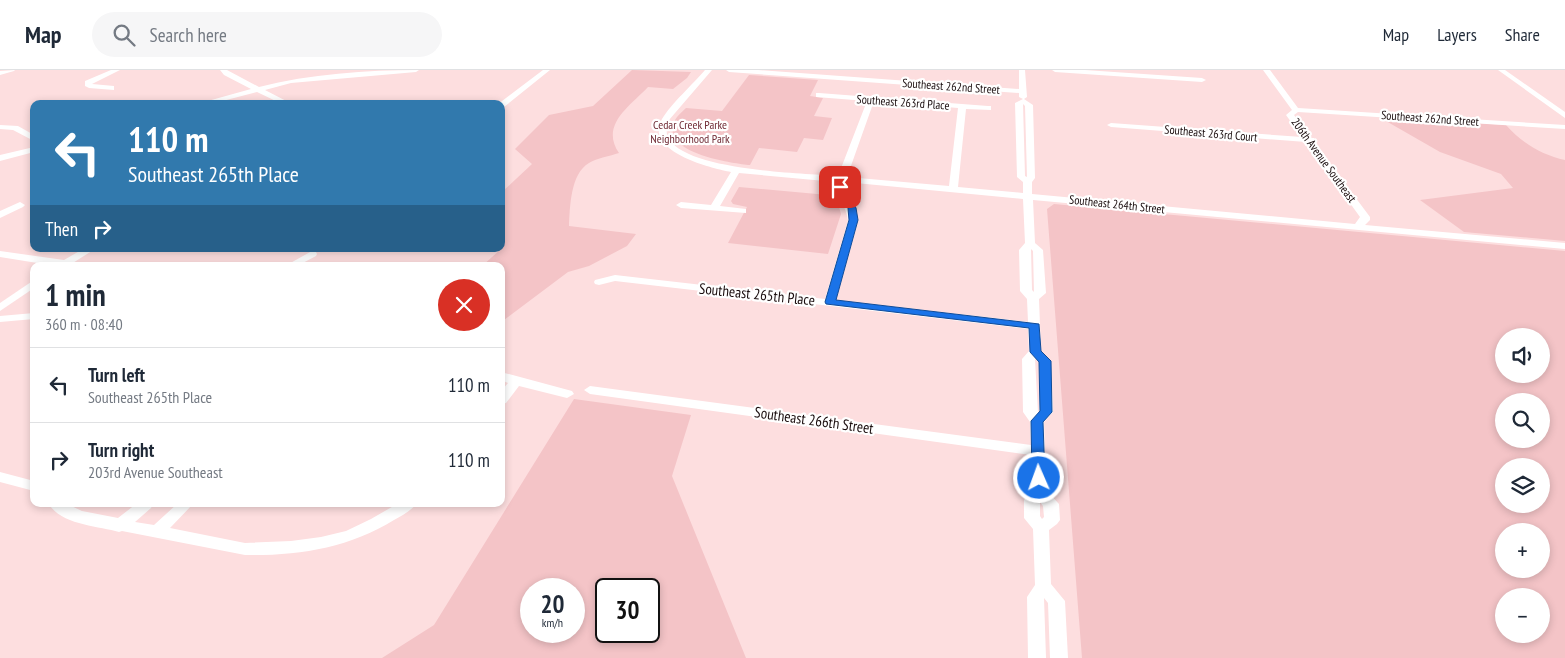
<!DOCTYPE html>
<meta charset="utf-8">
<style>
:root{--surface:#fff;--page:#f6f6f7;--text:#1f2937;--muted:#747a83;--line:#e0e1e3}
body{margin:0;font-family:"PT Sans Narrow",sans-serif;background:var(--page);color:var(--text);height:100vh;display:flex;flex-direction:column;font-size:19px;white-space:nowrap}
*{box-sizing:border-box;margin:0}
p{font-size:16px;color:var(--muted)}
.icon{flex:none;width:28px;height:28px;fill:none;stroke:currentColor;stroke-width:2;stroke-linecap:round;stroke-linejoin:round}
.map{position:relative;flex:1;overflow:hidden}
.sheet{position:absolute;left:30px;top:192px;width:475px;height:245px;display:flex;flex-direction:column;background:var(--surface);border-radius:10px;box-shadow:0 2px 8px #0003}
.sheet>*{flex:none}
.banner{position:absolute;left:30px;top:30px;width:475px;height:152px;border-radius:10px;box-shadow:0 2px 8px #0003;background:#3179ad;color:#fff;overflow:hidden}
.controls{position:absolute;left:1495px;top:258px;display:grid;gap:10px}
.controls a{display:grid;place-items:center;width:55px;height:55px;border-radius:50%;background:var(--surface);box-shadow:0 2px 8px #0003;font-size:25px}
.speed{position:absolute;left:520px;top:508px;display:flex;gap:10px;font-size:25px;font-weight:700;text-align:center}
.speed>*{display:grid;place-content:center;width:65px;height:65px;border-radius:50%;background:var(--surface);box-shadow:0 2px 8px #0003;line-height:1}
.speed small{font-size:12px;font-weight:400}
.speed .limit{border:2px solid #111;border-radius:8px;background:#fff;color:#111}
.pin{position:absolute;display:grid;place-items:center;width:42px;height:42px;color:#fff;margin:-21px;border-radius:10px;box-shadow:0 2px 8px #0006}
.me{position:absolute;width:55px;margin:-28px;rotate:358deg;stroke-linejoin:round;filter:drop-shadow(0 0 4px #0008)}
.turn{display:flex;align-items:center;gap:18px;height:105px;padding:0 15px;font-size:22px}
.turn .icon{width:65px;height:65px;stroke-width:2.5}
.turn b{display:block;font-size:35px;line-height:42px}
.then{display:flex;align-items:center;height:48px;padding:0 15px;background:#0003;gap:10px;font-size:19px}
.round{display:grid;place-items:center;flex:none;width:52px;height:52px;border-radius:26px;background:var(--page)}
.headline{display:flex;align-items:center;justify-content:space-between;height:85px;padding:0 15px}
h1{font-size:30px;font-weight:700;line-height:38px}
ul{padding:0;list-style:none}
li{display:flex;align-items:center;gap:15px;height:75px;padding:0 15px;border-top:1px solid var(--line)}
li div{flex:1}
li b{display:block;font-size:19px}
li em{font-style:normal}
header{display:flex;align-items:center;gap:30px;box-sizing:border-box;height:70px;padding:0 25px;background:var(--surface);border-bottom:1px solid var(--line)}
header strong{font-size:24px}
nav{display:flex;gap:28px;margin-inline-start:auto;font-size:18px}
.search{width:350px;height:45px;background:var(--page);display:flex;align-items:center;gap:12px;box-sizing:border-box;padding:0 18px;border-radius:28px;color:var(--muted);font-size:19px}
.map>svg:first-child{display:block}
.green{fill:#f4c4c7;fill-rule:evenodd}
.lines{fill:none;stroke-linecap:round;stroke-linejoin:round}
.street{fill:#fff;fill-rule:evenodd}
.route{fill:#1a73e8;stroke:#114b97}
.labels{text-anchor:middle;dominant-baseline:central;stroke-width:4.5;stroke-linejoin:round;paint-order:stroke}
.far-street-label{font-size:12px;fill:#190c0d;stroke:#fff}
.far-park-label{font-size:12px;fill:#702b35;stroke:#fff}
.street-label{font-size:15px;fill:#190c0d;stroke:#fff}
</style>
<header>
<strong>Map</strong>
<div class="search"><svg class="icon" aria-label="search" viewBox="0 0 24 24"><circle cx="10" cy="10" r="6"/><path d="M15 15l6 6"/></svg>Search here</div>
<nav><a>Map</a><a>Layers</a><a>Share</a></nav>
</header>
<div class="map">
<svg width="1565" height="588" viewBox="0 0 1565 588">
<rect width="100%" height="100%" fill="#fddedf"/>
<g class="green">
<path d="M632,0L691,2L687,8L673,19L648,17C629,37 600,55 619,83C610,86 597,88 589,93C570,104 570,138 569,156L636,164L627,176L589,196L568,202L504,250H501V196H482L501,179V123L532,94L515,79L549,45L593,36Z"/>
<path d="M749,5L818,10L810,26L823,28L814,46L832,48L823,70L804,68L797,82L759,78L750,95C732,93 658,83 675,50C677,46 682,42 686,38L722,41Z"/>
<path d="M1379,47L1506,55C1522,73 1542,85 1565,90V171L1464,162L1420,130L1513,118L1501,104L1440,82Z"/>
<path d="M739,117L828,125L839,137L841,144L828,184L728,173L747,137L733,134L731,131Z"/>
<path d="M1054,134L1565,181V588H1082L1047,139ZM1541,266V304H1504V266ZM1504,331H1541V369H1504ZM1504,396H1541V434H1504ZM1504,461H1541V499H1504ZM1541,526V564H1504V526Z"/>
<path d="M574,329L691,345L672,406L746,588H382L434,555ZM531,519H574V561H531ZM606,519H649V561H606Z"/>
</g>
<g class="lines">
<g class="street">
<path d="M15,0L14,1L0,5V1Z"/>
<path d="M111,0H120L92,14L114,16V20L89,18L85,16V11Z"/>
<path d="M220,0H227L259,17C310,4 366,0 419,0L416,2L291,13L265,20L292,34H282L257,22L211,34H197L251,19L224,5Z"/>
<path d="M543,0H550L504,37H501V34H498Z"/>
<path d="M705,0H712L669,50C667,57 665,63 669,69C689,101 802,103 838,106L867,31L816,27V23H819L988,36H991V40L966,39L958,117L1023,123V112L1017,107L1015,33L1023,29L1019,27V23L729,2L726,0H758L1019,19V0H1025L1027,27L1024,29L1033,35L1035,108L1032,112V124L1355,154L1360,147L1306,72L1111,57L1107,55L1111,53L1302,67L1286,45L1292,40L1263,0H1270L1298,38L1565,55V59L1298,42L1294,45L1311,68H1314V72L1370,147V150L1365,155L1565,173V179L1033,130L1035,173L1043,180L1046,223L1039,229L1041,281L1051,291L1053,342L1044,352L1046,420L1059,434L1060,450L1057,454L1049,460L1051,514L1065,531L1068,588H1050L1048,533L1044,528L1046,588H1028L1027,527L1035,515L1033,459L1024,448V430L1031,421V385L590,324L584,320L590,316L1031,375L1030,352L1023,342L1022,289L1029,281L1028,259L615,211L599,215L595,214L594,212L595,210L615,205L825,229L848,151C847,137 836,126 836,112L739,103L720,136L746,139V143L681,138L676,135L681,132L711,135L731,102C710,98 643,81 662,49C671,34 693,14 705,0ZM874,31L958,38L949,116L847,107ZM1023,34L1025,36L1027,107L1025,106ZM845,112L1023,129L1025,173L1019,180L1020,221L1027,229L1028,252L836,230L858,151C857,137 845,127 845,112ZM1031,179L1033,181L1034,222L1032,220ZM1035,289L1039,292V341L1038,343ZM1040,432L1043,436L1044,447L1042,449L1040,446Z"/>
<path d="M1052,0H1085L1202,8L1206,10L1202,12L1055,2Z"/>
<path d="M1498,0H1505L1565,42V48Z"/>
<path d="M0,55L18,56L34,65V71L13,60L0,59Z"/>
<path d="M34,77V82L0,91V85Z"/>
<path d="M20,132L25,135L23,137L0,148V141Z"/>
<path d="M83,179H95L68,196H56L0,187V181L64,190Z"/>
<path d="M312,181L316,182L317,184L316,186L297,196H285Z"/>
<path d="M34,210V218L0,241V233Z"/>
<path d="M34,243V249L0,252V246Z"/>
<path d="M501,302L572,321L574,324L567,328L519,316L506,333L501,334V321L508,313L501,310Z"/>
<path d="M0,402L34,411V421L0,412Z"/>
<path d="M49,434H67L82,441L118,448L136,434H153L151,438L135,452L154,455L177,434H193L170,458L245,473L291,471L321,467L346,461L371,449L397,434H416C411,441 401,446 394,450C349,478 298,486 245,485L122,461L119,462C99,456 61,455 49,434Z"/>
</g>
</g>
<path class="route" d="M837,115L844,117L856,138L858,150L836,230L1039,254L1041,281L1051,291L1052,342L1043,352L1045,408L1043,411H1034L1032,408L1031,351L1040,341L1039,292L1030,282L1029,258L826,234L825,232L849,150L848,138L836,117Z"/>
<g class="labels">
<g class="far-street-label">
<text transform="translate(951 16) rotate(4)">Southeast 262nd Street</text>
<text transform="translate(903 32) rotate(4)">Southeast 263rd Place</text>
<text transform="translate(1430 48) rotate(4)">Southeast 262nd Street</text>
<text transform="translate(1211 63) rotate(5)">Southeast 263rd Court</text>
<text transform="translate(1324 90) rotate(54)">206th Avenue Southeast</text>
<text transform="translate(1117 134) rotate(6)">Southeast 264th Street</text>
</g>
<g class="far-park-label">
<text x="690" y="54">Cedar Creek Parke<tspan x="690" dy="14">Neighborhood Park</tspan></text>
</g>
<g class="street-label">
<text transform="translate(757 224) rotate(6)">Southeast 265th Place</text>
<text transform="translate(814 350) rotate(8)">Southeast 266th Street</text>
</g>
</g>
</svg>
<div class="controls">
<a><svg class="icon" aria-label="sound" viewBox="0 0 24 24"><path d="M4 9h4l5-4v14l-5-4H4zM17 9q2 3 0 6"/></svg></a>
<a><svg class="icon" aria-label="search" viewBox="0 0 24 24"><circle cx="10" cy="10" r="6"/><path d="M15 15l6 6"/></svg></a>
<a><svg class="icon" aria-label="layers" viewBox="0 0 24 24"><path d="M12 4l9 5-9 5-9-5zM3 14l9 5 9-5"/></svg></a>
<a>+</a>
<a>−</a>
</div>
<div class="speed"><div>20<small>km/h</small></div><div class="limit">30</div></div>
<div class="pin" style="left:840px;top:117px;background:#d93025"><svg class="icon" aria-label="arrive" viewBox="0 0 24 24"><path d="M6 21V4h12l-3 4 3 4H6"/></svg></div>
<svg class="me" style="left:1039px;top:408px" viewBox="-20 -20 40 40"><circle r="17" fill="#1a73e8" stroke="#fff" stroke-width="3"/><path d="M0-11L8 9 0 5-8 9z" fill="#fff"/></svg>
<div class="banner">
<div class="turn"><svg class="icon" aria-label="left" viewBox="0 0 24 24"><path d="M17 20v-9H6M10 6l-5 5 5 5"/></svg><div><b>110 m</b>Southeast 265th Place</div></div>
<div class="then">Then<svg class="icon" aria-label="right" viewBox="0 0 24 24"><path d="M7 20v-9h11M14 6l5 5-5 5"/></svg></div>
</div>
<section class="sheet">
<div class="headline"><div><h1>1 min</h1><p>360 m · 08:40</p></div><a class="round" style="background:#d93025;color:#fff"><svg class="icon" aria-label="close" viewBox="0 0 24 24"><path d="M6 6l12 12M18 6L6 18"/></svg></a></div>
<ul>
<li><svg class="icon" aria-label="left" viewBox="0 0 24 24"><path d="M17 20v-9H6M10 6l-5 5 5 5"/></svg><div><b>Turn left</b><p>Southeast 265th Place</p></div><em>110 m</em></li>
<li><svg class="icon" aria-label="right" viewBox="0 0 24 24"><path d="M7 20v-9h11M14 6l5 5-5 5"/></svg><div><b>Turn right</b><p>203rd Avenue Southeast</p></div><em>110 m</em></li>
</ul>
</section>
</div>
